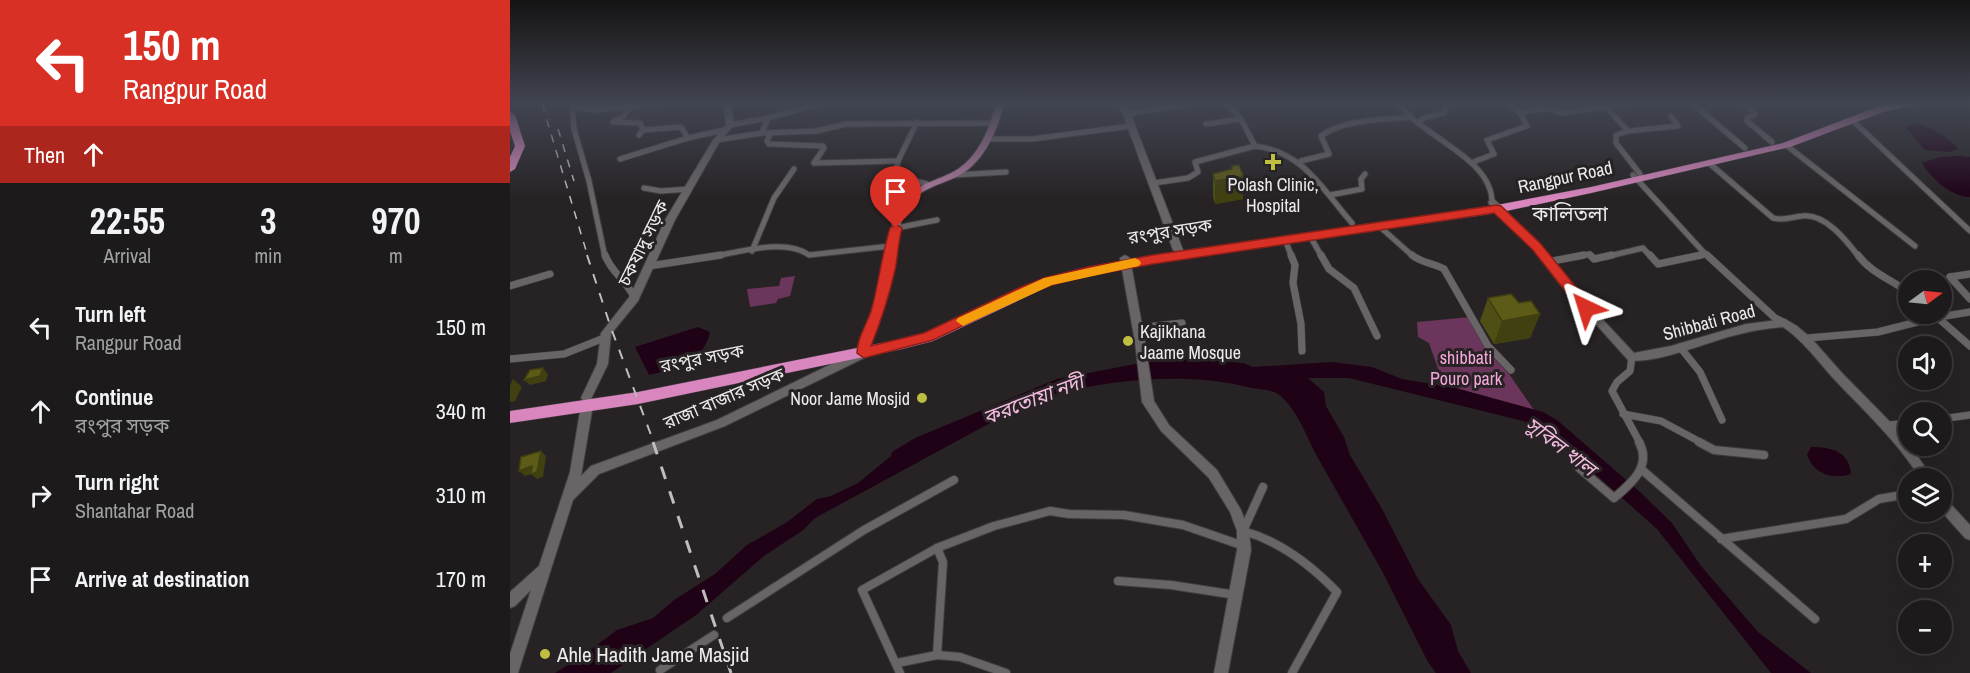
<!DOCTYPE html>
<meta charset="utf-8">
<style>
:root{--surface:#1d1a1c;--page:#252325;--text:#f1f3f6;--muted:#a0a1a3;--line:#3b383b}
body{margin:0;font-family:"Archivo Narrow","Noto Sans Bengali",sans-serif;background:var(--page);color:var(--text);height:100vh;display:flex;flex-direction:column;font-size:22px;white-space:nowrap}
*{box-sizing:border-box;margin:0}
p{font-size:20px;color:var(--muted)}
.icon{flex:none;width:33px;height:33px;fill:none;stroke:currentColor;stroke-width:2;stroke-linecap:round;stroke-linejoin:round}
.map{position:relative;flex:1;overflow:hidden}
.drawer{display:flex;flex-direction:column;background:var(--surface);width:510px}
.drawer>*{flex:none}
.banner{background:#d93025;color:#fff;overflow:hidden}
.needle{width:39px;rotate:75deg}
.tools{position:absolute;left:1388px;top:270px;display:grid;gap:12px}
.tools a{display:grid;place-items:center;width:54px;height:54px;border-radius:50%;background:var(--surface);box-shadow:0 6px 24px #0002,0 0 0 2px var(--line);font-size:30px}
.pin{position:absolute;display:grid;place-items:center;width:51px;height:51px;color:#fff;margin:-62px -26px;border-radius:50% 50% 50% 0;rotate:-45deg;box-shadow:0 0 6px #0007}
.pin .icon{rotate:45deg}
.me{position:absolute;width:66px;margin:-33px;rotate:319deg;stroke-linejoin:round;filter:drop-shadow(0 0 4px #0008)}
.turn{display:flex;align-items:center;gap:21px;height:126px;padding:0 24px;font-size:27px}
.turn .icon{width:78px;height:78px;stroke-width:2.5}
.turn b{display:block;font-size:42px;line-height:51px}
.then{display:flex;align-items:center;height:57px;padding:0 24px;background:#0003;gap:12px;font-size:22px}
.eta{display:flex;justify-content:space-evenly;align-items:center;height:102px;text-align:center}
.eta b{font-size:36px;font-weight:700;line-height:42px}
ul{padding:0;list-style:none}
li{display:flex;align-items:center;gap:18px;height:84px;padding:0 24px}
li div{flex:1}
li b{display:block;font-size:22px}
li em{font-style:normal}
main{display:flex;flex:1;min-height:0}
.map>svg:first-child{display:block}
.green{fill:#6c355b}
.water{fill:#200217}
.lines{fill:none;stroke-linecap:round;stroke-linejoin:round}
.street-far2-casing{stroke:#413e40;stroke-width:7}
.street-far1-casing{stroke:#413e40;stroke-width:8}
.street-casing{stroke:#413e40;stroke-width:10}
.secondary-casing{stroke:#413e40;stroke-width:2}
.primary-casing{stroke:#413e40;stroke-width:2}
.highway-casing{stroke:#413e40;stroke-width:1}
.street-far2{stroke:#696567;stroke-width:5}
.street-far1{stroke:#696567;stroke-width:7}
.street{stroke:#696567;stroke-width:8}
.secondary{fill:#696567;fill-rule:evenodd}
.primary{fill:#ac799b;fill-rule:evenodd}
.highway{fill:#d886bd;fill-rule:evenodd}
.rail-far2{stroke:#bfbdbe;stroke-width:1.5;stroke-dasharray:8 8;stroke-linecap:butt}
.rail-far1{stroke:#bfbdbe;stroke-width:2;stroke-dasharray:10 10;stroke-linecap:butt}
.rail{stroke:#bfbdbe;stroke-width:3;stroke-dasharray:13 13;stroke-linecap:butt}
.wall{fill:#4f4e14}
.shaded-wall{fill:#404010}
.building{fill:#5c5b17;stroke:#404010;stroke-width:1.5}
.route{fill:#d93025;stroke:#8d1f18;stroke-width:1.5}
.slow{fill:#f59e0b}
.poi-dot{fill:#c0be41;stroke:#272325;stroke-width:2}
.labels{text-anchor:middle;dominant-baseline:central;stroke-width:6;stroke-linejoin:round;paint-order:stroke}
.street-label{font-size:18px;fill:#edebec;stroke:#272325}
.poi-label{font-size:18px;fill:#edebec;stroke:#272325}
.park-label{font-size:18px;fill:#f6a8db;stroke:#272325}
.neighbourhood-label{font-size:20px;fill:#edebec;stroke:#272325}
.water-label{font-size:20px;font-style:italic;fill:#f5bae0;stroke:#272325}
.near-poi-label{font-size:21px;fill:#edebec;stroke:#272325;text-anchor:start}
</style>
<main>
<section class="drawer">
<div class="banner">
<div class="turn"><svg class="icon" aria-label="left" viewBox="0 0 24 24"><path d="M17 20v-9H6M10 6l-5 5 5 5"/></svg><div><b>150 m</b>Rangpur Road</div></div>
<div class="then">Then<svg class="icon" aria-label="ahead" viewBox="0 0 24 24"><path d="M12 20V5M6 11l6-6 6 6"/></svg></div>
</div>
<div class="eta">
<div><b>22:55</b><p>Arrival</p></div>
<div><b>3</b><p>min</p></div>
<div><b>970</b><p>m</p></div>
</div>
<ul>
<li><svg class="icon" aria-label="left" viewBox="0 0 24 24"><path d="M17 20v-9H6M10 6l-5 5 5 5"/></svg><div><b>Turn left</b><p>Rangpur Road</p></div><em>150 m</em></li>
<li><svg class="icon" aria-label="ahead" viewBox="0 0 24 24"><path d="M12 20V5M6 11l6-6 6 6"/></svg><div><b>Continue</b><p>রংপুর সড়ক</p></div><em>340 m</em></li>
<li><svg class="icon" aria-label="right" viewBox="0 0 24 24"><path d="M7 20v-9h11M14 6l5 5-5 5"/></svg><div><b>Turn right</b><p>Shantahar Road</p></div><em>310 m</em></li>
<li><svg class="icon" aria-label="arrive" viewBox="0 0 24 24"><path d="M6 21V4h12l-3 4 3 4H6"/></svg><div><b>Arrive at destination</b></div><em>170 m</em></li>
</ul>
</section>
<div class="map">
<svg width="1460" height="673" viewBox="0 0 1460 673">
<rect width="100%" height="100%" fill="#272325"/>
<g class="green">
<path d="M285,276L280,296L268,299L266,303L240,307L237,289L269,286L271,278Z"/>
<path d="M961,317L981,355L999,374L1026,413L936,392L919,343L908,337L907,322Z"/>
</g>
<g class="water">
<path d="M1404,124C1422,125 1436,137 1449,149L1438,152L1415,150L1397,129V126Z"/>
<path d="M1451,156L1460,157V197C1442,197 1421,179 1412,163L1429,157Z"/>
<path d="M188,327L200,332C198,345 189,352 184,364L139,375L125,347Z"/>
<path d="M685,359L733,363L743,367L822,362L862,367L892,379L946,388L1033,412L1047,420L1129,491L1162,523L1191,566L1248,632L1301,673H1261L1147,529L1057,449L1013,421L839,378H798L814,392L816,406L834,437L840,455L871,507L908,579L941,625L948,651L961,673H926L918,662L872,571L804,451C796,434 784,405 768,394C758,388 747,390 737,387C681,372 601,379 546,394C528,398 512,408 495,415L305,518L292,531L254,556L186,615L101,673H45L71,657L107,630L143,618L164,600L205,574L237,545L277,522L307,499L321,496L348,483L381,456L382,452L405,438L547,379L641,361Z"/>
<path d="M1301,447C1321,447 1339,451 1341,474C1322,480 1304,474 1297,455Z"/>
</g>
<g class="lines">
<defs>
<g id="street-far2">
<path d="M62,104L64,129L79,181L95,257"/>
<path d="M717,104L731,119L745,146C794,152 812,189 842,223"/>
<path d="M889,104C912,137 982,158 982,202"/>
<path d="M1183,104L1235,148"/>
<path d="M1235,104L1245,114L1237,118V121L1262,142"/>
<path d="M120,107L113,116L103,122L130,123L133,130L129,135"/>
<path d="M1096,107L1118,131"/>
<path d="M64,108L86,110L148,104"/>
<path d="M1010,113L1037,108L1052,113L1117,104"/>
<path d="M617,114L680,104"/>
<path d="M258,118L252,133L307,131L336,124L486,123"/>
<path d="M1343,121L1460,231"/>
<path d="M407,122L388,161L384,180H401L417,184"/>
<path d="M908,122L916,117L934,113L937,104"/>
<path d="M696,124L731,119"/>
<path d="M220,125L258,118L308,104"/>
<path d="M133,130L171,127L178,138"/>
<path d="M260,134L257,141L259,144L313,146L314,148L304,163"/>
<path d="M478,139H522L621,126"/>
<path d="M207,140L252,133"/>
<path d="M1276,145L1405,246"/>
<path d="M110,159L178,138L214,130"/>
<path d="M791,161L819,154L811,136C835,119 870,120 898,117"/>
<path d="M963,162L984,154L977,140L1017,126L1010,113L1000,104"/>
<path d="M304,163L388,161"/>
<path d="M1199,163L1263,218C1273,221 1282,217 1292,216C1315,213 1336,240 1349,257"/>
<path d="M1130,174L1106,143V135L1118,131L1168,126L1161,116"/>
<path d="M444,175L496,172"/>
<path d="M1123,175L1198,257"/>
<path d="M644,183L678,178L688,172L685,162L745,146"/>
<path d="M134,188L151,191L179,189"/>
<path d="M820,195L852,189L851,179L855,174"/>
<path d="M869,226L904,257"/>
<path d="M386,228L427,220"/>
<path d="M800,236L812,257"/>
<path d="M775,240L782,257"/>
<path d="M242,251L264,198L284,169"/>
<path d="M201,257C228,252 276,238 299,255L381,246"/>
<path d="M1066,257L1079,254L1082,257"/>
<path d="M1095,257L1133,248L1141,257"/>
<path d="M1184,257L1196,254"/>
</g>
<g id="street-far1">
<path d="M95,255C101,272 116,280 124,297"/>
<path d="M781,255L785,265L783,283L791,324L792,351"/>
<path d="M811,255L819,269L844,288L867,336"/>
<path d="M902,255C911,263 924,263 934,269L978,346L1001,370"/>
<path d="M1080,255L1084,259L1102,255"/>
<path d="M1140,255L1148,264L1191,255"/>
<path d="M1197,255L1265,318L1275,323"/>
<path d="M1348,255C1360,272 1380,279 1398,292"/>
<path d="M1037,262L1074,255"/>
<path d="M139,266L211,255"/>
<path d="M1440,277L1460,299"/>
<path d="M1440,277L1460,274"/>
<path d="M0,286L40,274"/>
<path d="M1427,317L1460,346"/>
<path d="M628,328L672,323"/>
<path d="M1297,338L1368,332L1423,318L1460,312"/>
<path d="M1170,347L1190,372L1212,420"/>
<path d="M1122,357L1120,371L1107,382L1102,391L1130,443"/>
<path d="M0,359L54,354L94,338"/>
<path d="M1113,414L1151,421L1192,443"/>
<path d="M1431,419L1460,415"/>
<path d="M1379,425L1398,423"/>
</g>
<g id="street">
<path d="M1189,442L1204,450L1254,455"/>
<path d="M1068,467L1104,498C1122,483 1142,466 1129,442"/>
<path d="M1131,469L1305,619"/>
<path d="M753,487L733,531C770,541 801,565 827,592L782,673"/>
<path d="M1211,539L1336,519L1369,499L1398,494"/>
<path d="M427,548L433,562L427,655"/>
<path d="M608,581L661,585L726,595"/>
<path d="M217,618L354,530L444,480"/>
<path d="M387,663L427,655L450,657L496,673"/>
<path d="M150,670L204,635"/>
<path d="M390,673L352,590L427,548L484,526L540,511L559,514L614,515L673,525L734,546"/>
</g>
<g id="secondary">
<path d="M213,104H221L224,125L210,141L165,220L128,301L101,334L98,364L80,401L83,405L71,476L81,466L207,420L350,350H358L359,353L358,356L215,426L89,474L63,500L8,673H0V654L21,590L5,606L0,608V592L29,566L60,472L71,405L74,401L71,398L87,364L91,333L120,296L155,220L203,140L216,125Z"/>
<path d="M609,104H617L673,250L671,252L668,253L663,250Z"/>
<path d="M982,199L985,200L1029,244L1054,278L1124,353L1161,346L1236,324L1275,319L1287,326L1301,338L1332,373L1390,432L1398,442V446H1401L1422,478H1410C1387,441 1355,412 1325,380C1308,362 1294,341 1273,327C1254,328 1236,332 1218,337C1194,344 1141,365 1118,360L1048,282L1023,248L979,204L978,202Z"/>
<path d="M615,255L620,258L635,342L644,401L659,425L707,470L731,510L739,531L741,550L718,673H704L727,550V531L720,512L699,478L651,431L632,402L625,342L610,258Z"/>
<path d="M1431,496L1435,498L1460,525V540L1455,538L1431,511Z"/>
</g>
<path id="primary" d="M486,104H494C487,133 472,166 444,178C428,185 411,189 400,203C386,223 387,252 382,274C377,299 369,326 358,349H350L349,346C358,323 367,300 372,276C377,253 378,227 390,206C401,186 420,183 439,174C466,162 479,132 486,104Z"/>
<g id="highway">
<path d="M1381,104H1407L1373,112L1280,147L1081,193L987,213L643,263L578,275L543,284L423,341L392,349L128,404L0,423V411L128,392L392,339L414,333L535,278L578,267L643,255L987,205L1081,187L1273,143L1367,107Z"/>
<path d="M0,112L5,115L15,146L5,169L0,172V157L5,146L0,131Z"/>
</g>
</defs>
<use href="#street-far2" class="street-far2-casing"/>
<use href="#street-far1" class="street-far1-casing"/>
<use href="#street" class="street-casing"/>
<use href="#secondary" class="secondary-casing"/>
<use href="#primary" class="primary-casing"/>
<use href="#highway" class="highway-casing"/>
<use href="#street-far2" class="street-far2"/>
<use href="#street-far1" class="street-far1"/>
<use href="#street" class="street"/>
<use href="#secondary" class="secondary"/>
<use href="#primary" class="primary"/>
<use href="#highway" class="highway"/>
<g class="rail-far2">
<path d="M32,104L78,257"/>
<path d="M48,129L64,181"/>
</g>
<path class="rail-far1" d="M77,255L101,328L144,443"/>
<path class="rail" d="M143,442L221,673"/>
</g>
<g class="wall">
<path d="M703,174L733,199L705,204L703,197Z"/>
<path d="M978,298L1009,303L1030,314L1020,338L984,344L970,321Z"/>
</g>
<g class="shaded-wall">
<path d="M733,176V199L705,204V181Z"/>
<path d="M1030,314L1020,338L984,344L992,321Z"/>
<path d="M33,368L38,374L36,381L20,385L14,380Z"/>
<path d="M3,379L12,387L5,401L0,402V386Z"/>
<path d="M31,451L36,456L33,477L27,479L21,474L27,472L15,476L9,471Z"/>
</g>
<g class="building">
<path d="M729,165L733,176L705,181L703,174L722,169V166Z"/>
<path d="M1001,294L1009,303L1021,301L1030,314L992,321L978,298Z"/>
<path d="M33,368L30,376L14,380L20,370Z"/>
<path d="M31,451L27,472L21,474L22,466L9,471L11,457Z"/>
</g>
<linearGradient id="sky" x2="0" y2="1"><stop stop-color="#151314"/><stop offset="0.52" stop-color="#414551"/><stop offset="1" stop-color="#414551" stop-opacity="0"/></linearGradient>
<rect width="1460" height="199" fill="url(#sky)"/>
<path class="route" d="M987,205L991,206L1030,243L1080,304L1082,308L1080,311H1071L1022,249L984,213L643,264L578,276L542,285L521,293L423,340L354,358L347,353C347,337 358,323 362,308C369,281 372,254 380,228L386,224L392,228C388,242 388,256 385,270C379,296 371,321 361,346L414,333L511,287L534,278L578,267L643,255Z"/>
<path class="slow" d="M625,258L629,260L631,263L629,266L542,285L457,324L453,326L446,321L448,318L534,278Z"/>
<g class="poi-dot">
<path d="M760 153h6v6h6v6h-6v6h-6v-6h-6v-6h6z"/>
<circle cx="618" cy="341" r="6"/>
<circle cx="412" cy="398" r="6"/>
<circle cx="35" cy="654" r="6"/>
</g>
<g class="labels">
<g class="street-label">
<text transform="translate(1055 177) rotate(-12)">Rangpur Road</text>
<text transform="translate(660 231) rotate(-9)">রংপুর সড়ক</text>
<text transform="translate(133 243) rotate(-64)">চকযাদু সড়ক</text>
<text transform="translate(1199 322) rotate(-15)">Shibbati Road</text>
<text transform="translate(192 358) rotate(-11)">রংপুর সড়ক</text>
<text transform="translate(214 398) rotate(-23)">রাজা বাজার সড়ক</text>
</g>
<g class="poi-label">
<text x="763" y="184">Polash Clinic,<tspan x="763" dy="21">Hospital</tspan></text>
<text x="630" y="331" text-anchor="start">Kajikhana<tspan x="630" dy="21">Jaame Mosque</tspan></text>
<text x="400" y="398" text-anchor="end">Noor Jame Mosjid</text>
</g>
<g class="park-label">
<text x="956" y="357">shibbati<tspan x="956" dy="21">Pouro park</tspan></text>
</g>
<g class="neighbourhood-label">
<text x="1060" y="213">কালিতলা</text>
</g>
<g class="water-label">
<text transform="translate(523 399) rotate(-21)">করতোয়া নদী</text>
<text transform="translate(1051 446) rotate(37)">সুবিল খাল</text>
</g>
<g class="near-poi-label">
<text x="47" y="654">Ahle Hadith Jame Masjid</text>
</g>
</g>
</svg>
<div class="tools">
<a><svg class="needle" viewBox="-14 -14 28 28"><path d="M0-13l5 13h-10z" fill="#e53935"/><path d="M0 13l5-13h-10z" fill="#a0a1a3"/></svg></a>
<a><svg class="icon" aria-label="sound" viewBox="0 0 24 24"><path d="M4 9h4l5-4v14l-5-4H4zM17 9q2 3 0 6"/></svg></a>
<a><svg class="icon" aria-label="search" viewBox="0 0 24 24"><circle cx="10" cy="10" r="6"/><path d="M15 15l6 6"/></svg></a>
<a><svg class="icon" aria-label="layers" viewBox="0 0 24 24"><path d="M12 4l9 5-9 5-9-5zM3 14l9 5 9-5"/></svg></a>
<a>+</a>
<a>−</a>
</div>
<div class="pin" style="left:386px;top:228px;background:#d93025"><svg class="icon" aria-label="arrive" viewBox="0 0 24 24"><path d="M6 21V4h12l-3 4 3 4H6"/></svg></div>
<svg class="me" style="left:1076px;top:308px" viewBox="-20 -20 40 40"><path d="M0-17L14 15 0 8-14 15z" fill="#d93025" stroke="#fff" stroke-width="4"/></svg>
</div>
</main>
